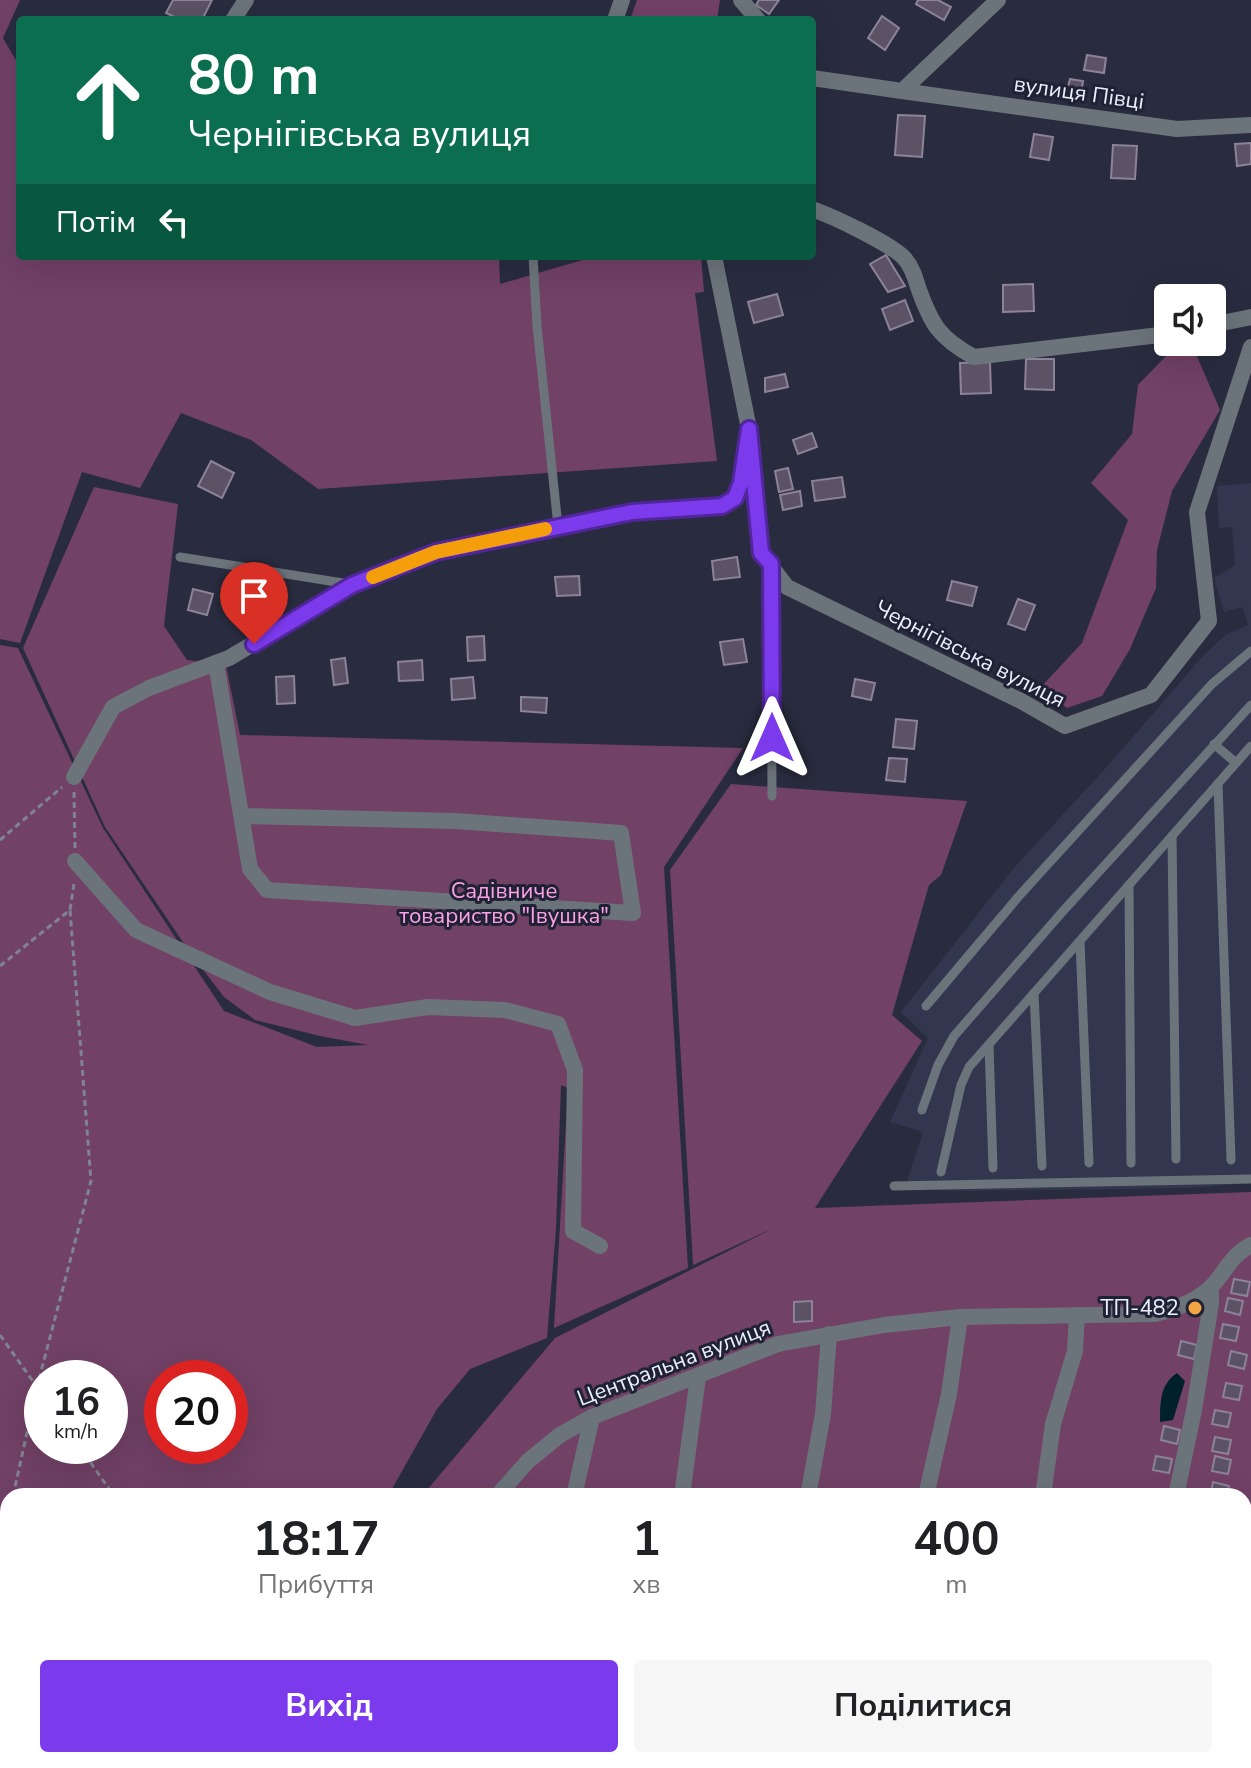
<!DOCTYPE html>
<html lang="uk">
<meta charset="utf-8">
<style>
:root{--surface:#fff;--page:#f6f6f6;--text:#202124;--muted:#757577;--accent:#7c3aed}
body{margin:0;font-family:"Nunito Sans",sans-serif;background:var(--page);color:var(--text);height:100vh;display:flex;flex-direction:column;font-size:30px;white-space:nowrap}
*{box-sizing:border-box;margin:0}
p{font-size:26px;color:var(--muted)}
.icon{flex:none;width:44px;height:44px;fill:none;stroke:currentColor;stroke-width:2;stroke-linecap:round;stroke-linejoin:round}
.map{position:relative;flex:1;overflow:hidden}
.details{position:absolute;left:0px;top:1488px;width:1252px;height:280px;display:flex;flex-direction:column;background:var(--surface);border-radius:24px 24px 0 0;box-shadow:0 8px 32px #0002}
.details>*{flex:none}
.banner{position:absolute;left:16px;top:16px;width:800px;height:244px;border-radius:8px;box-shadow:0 8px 32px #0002;background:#0b6e4f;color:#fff;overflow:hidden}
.buttons{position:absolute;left:1154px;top:284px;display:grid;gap:16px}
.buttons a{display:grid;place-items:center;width:72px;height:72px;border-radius:8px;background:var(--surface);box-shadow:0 8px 32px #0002;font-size:40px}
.speed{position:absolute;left:24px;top:1360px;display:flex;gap:16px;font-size:40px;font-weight:700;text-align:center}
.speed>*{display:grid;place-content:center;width:104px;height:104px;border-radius:50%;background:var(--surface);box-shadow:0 8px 32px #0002;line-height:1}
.speed small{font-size:20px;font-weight:400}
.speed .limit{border:12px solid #d22;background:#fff;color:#111}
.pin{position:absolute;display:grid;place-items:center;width:68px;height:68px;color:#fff;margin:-82px -34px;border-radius:50% 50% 50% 0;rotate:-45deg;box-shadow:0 0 8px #0007}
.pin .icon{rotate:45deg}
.me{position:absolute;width:88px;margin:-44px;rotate:0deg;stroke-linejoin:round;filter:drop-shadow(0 0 6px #0008)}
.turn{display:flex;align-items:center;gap:28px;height:168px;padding:0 40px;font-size:36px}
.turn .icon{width:104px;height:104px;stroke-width:2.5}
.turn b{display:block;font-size:56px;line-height:68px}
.then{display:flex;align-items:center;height:76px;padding:0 40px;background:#0003;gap:16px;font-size:30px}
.eta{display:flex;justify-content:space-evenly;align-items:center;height:136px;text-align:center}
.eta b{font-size:48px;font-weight:700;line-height:56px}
.button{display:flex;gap:16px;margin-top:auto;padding:16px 40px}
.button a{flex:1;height:92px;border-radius:8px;background:var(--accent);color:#fff;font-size:32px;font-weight:700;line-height:92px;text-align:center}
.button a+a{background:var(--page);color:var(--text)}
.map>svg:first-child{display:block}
.built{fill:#32374f}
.green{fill:#714166;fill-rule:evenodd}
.water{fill:#002129}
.building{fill:#5c5266;stroke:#8d8399;stroke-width:2}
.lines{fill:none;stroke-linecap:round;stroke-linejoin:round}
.path{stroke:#808393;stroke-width:3;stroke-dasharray:6 4;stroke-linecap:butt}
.lane{stroke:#6c747b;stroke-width:9}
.street{stroke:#6c747b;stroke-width:16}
.route-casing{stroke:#51269a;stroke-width:20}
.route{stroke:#7c3aed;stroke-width:14}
.slow{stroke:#f59e0b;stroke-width:14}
.poi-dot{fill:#f3a443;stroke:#1f2234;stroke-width:3}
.labels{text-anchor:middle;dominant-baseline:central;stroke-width:6;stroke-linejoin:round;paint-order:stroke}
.street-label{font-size:22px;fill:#ebeefb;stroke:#1f2234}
.park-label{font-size:22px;fill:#fda0e5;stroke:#1f2234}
.poi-label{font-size:22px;fill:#ebeefb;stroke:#1f2234;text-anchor:end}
</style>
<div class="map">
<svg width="1251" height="1768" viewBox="0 0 1251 1768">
<rect width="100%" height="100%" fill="#292c3f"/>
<path class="built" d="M1251,483V1183L1189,1188L956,1191L905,1188L923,1132L890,1122L928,1038L901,1012L1013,869L1112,761L1202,657L1225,635L1248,625L1242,607L1224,612L1214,578L1235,565L1232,527L1219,528L1217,486Z"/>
<g class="green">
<path d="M0,0H20L3,38L20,67V256H499L500,284L596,256H701L704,292L695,293L717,461L318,489L251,440L181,413L140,488L82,472L20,643L0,639Z"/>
<path d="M637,0H720L717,20H630Z"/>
<path d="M1193,347L1220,410L1172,491L1157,550L1156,588L1130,649L1102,696L1067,708L1041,687L1082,643L1128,520L1091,483L1132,434L1138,385L1166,356Z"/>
<path d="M94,487L178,504L164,626L187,660L226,665L240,735L743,748L664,867L688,1268L554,1328L568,1088L561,1085L556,1229L547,1338L470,1369L437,1409L388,1496H8V1760H115L78,1768H0V645L18,648L103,828L224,1011L317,1047L368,1045L320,1036L255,1020L224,997L191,954L105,827L23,648ZM42,1378H110V1446H42ZM162,1378H230V1446H162Z"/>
<path d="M731,784L967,801L941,875L929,885L892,1015L922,1041L815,1208L1251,1192V1768H114L141,1760H1244V1496H422L555,1338L774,1228L693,1265L670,870Z"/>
</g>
<path class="water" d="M1177,1373L1185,1381L1173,1420L1160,1422C1160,1403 1160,1384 1177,1373Z"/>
<g class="building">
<path d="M173,0H212L202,20H181L166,13Z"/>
<path d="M759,0H779L769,14L756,5Z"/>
<path d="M918,0H938L951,7L944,20L916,4Z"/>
<path d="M882,16L899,28L885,50L868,38Z"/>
<path d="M1087,55L1106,58L1104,73L1084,70Z"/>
<path d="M1070,79L1083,81L1080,101L1065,98Z"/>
<path d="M898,115L925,116L922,157L895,155Z"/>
<path d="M1034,134L1053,137L1049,160L1030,157Z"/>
<path d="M1251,143V164L1237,166L1235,144Z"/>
<path d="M1113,145L1137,146L1135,179L1111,178Z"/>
<path d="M886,255L905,286L888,292L870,264Z"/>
<path d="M1033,284L1034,311L1003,312V285Z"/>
<path d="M777,294L783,315L754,323L748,302Z"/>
<path d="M905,300L913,321L890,330L882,309Z"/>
<path d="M1026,359H1054V390L1025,389Z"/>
<path d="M990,362L991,393L961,394L960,363Z"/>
<path d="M785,374L788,387L765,392V378Z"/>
<path d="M812,433L817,447L798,454L793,440Z"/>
<path d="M211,461L234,473L222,498L198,486Z"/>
<path d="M788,468L793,489L779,492L775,471Z"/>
<path d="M842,477L845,497L815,501L812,481Z"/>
<path d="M800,491L802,506L783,510L780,495Z"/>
<path d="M737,557L740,577L714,580L712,561Z"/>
<path d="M579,576L580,595L557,596L555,577Z"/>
<path d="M952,581L977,587L972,606L947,600Z"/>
<path d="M193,589L213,594L207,615L188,610Z"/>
<path d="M1018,599L1035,605L1025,630L1008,624Z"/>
<path d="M484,636L485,660L468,661L467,637Z"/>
<path d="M743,639L747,662L724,665L720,642Z"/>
<path d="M345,658L348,683L334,685L331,660Z"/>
<path d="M422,660L423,680L399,681L398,662Z"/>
<path d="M294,676L295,703L277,704L276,677Z"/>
<path d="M473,677L475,698L452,700L451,679Z"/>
<path d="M855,679L875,683L871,700L852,696Z"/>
<path d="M521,697L547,698L546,713L521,711Z"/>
<path d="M896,719L917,721L914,749L893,747Z"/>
<path d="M889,758L907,759L905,782L886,780Z"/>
<path d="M1234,1279L1250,1282L1247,1296L1231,1293Z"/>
<path d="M1228,1298L1243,1301L1240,1315L1225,1311Z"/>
<path d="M812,1301V1321L794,1322V1302Z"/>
<path d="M1223,1324L1239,1327L1236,1341L1220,1338Z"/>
<path d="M1181,1341L1197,1345L1194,1359L1178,1355Z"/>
<path d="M1231,1351L1247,1355L1244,1369L1228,1365Z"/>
<path d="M1226,1383L1242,1386L1239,1400L1223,1397Z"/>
<path d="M1215,1410L1231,1413L1228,1427L1212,1424Z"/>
<path d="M1164,1426L1180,1430L1177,1444L1161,1440Z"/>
<path d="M1215,1437L1231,1440L1228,1454L1212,1451Z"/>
<path d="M1156,1456L1172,1459L1169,1473L1153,1470Z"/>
<path d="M1215,1456L1231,1460L1228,1474L1212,1471Z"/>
<path d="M1213,1482L1229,1486L1227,1496H1210Z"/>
</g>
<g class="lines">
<g class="path">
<path d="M74,792L75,848"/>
<path d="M0,840L62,787"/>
<path d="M0,966L70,910L74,884"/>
<path d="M0,1335L42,1394"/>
<path d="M79,1446L114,1496"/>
<path d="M13,1496L37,1387L91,1181L70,910"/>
<path d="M0,1557L8,1521"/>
<path d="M0,1678L8,1687"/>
</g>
<g class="lane">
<path d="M533,256L537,326L558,526"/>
<path d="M180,557L349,584"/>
<path d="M771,568L772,796"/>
<path d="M1214,744L1236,763"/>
<path d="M1218,784L1231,1160"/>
<path d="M1172,836L1176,1159"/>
<path d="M1129,885L1131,1163"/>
<path d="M1080,941L1089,1163"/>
<path d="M1034,993L1042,1166"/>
<path d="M926,1006L1019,896L1212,684L1251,651"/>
<path d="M989,1045L993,1168"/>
<path d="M922,1110L938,1065L954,1036L1064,910L1251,705"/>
<path d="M941,1172L961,1085L969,1067L1251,746"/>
<path d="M894,1186L1251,1179"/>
</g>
<g class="street">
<path d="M741,0L758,20"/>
<path d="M233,20L246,0"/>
<path d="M615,20L622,0"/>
<path d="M812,78L902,91L998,0"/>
<path d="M902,91L1177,129L1251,125"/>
<path d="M812,209C832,216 892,244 905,259C912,267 915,277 918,287C931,324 939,338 974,357L1168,334"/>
<path d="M714,256L749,429L761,553L787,587L1021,701L1065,726L1151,695L1209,621L1197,512L1251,347"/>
<path d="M1212,325L1251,317"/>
<path d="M216,663L250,869L267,890L633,913L621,833L456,821L241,816"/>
<path d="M74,777L113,707L149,688L229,658L352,585L436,552L497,538L632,512L722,506L735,498L741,483L745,459"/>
<path d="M75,861L136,930L270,992L355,1018L428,1007L505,1010L558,1024L575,1070L573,1231L600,1246"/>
<path d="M497,1496L528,1461L560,1435L592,1417L778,1344L884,1325L960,1317L1155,1314C1175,1309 1198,1301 1212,1286C1226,1271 1231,1255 1251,1245"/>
<path d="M574,1496L592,1417"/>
<path d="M682,1496L698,1377"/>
<path d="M808,1496L823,1414L829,1334"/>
<path d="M926,1496L949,1394L960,1317"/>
<path d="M1043,1496L1053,1424L1075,1351L1077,1315"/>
<path d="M1176,1496L1194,1410L1211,1303V1287"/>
<path d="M235,1760L240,1768"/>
<path d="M1023,1760L1043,1768"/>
<path d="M98,1768L126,1760"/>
<path d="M395,1768L419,1760"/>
<path d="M518,1768L520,1760"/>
<path d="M758,1768L759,1760"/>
<path d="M875,1768L876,1760"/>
<path d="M996,1768L997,1760"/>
<path d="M1154,1768L1251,1762"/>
</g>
</g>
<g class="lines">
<defs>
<path id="route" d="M254,644L352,585L436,552L632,512L722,506L735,498L741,483L749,429L761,553L771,564L772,738"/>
</defs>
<use href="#route" class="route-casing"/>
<use href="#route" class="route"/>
<path class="slow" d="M373,577L436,552L545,529"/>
</g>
<circle class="poi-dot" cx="1195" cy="1308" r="8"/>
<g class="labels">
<g class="street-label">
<text transform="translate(1079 93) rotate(8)">вулиця Півці</text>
<text transform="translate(970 654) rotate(27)">Чернігівська вулиця</text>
<text transform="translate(674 1363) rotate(-21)">Центральна вулиця</text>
</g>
<g class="park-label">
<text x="504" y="891">Садівниче<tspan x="504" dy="25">товариство "Івушка"</tspan></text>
</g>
<g class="poi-label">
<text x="1179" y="1308">ТП-482</text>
</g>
</g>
</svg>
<div class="buttons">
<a><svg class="icon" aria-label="sound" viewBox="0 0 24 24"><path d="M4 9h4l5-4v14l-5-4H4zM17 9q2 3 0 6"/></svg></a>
</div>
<div class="speed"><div>16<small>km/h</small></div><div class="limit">20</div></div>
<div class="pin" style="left:254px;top:644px;background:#d93025"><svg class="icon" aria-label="arrive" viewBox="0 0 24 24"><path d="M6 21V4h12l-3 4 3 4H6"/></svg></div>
<svg class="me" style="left:772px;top:738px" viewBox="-20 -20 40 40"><path d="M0-17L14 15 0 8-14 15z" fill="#7c3aed" stroke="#fff" stroke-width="4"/></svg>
<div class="banner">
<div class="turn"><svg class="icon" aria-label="ahead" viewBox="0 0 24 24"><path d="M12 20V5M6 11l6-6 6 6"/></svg><div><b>80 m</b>Чернігівська вулиця</div></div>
<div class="then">Потім<svg class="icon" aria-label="left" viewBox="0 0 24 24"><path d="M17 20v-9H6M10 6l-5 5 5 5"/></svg></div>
</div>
<section class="details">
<div class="eta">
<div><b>18:17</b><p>Прибуття</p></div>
<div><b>1</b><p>хв</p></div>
<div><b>400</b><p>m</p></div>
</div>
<div class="button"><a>Вихід</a><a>Поділитися</a></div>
</section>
</div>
